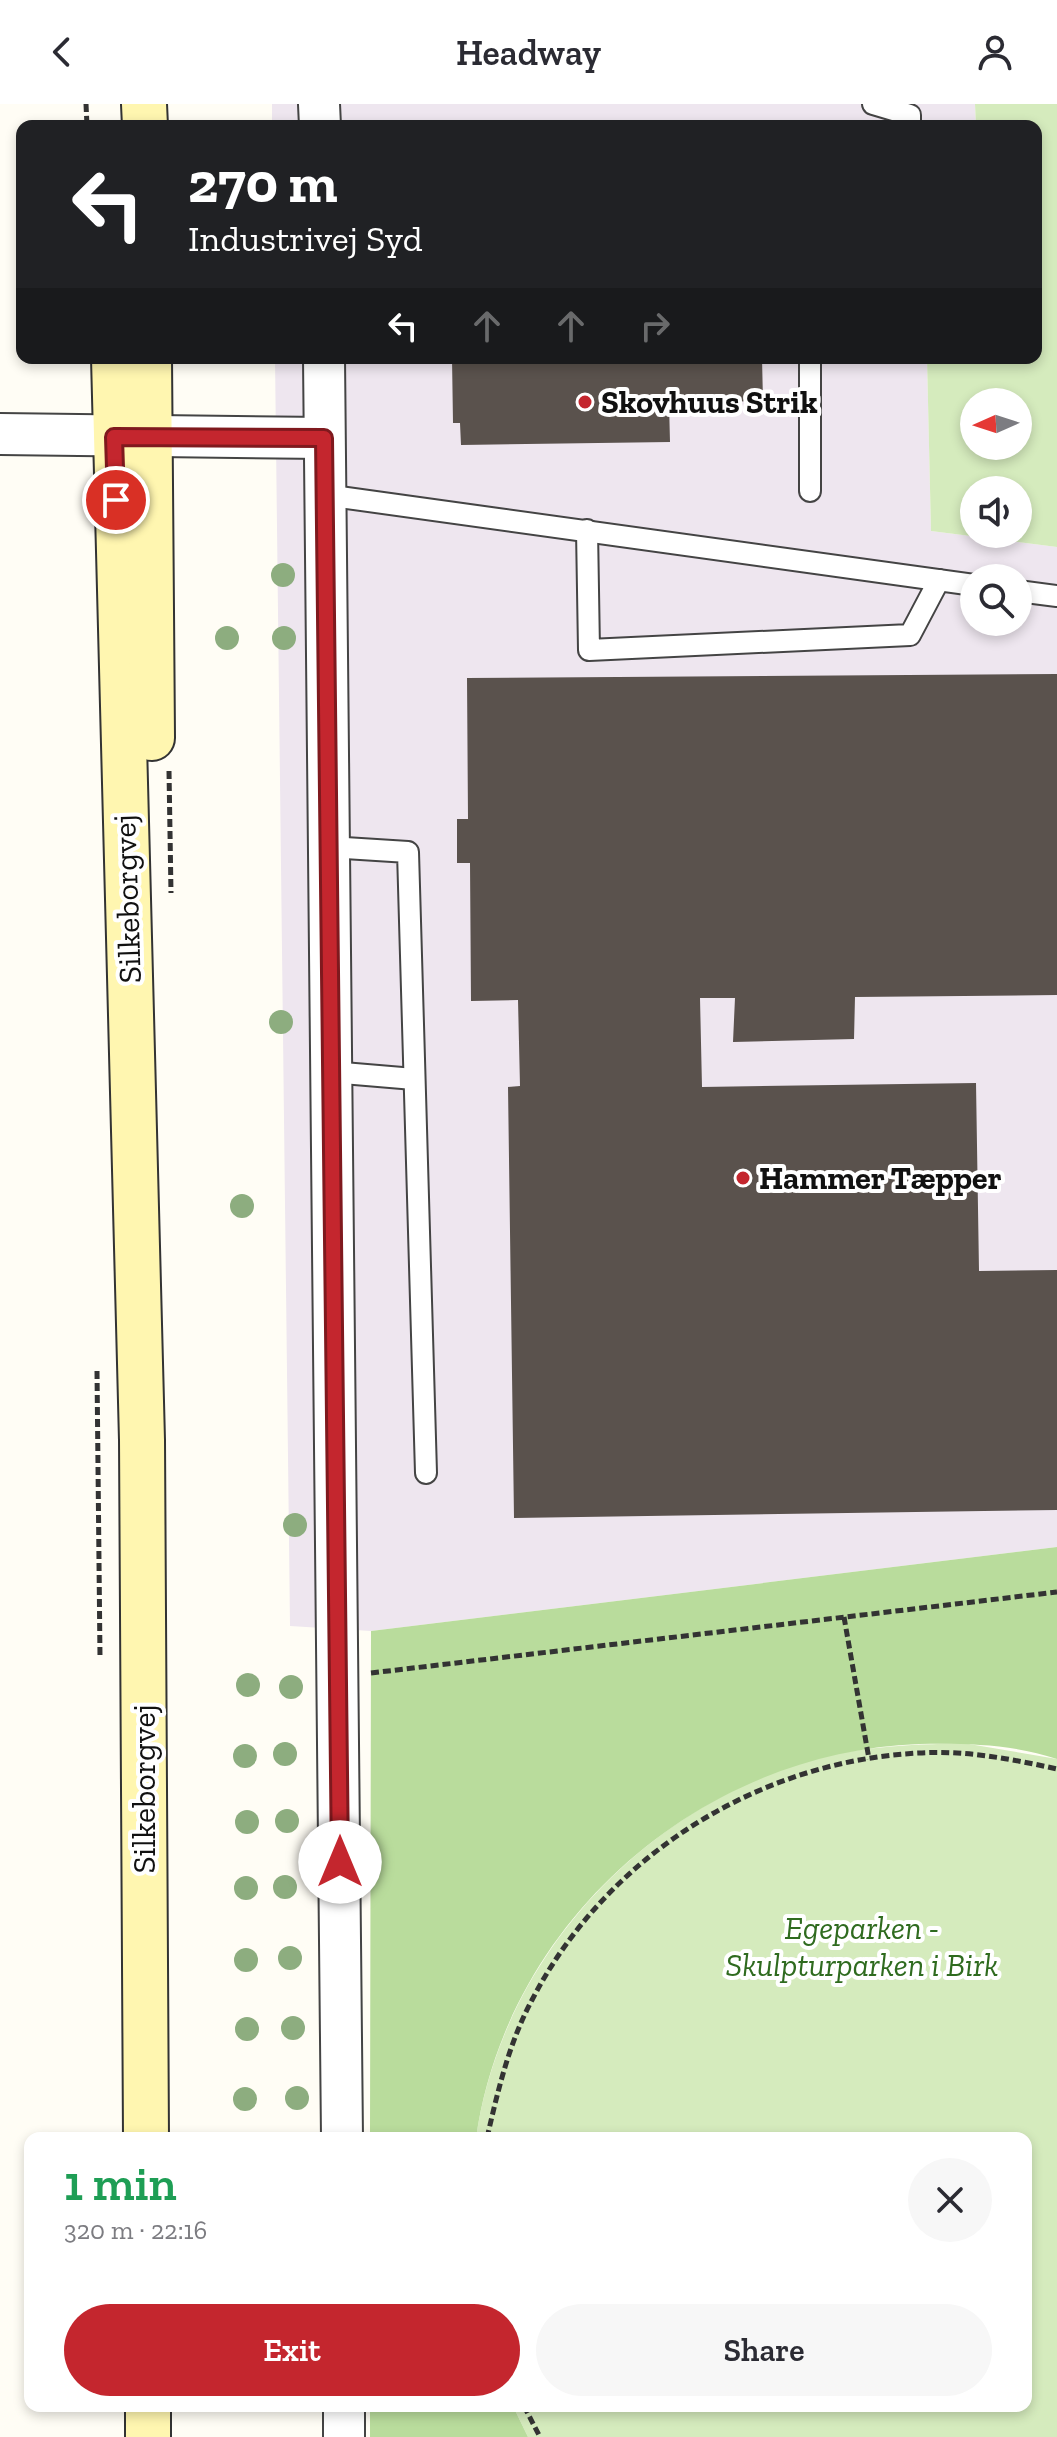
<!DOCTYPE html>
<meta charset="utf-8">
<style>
:root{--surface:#fff;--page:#f7f7f7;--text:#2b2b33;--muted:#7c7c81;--accent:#c4262e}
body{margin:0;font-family:"Zilla Slab",serif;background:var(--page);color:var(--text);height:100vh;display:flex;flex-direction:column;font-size:30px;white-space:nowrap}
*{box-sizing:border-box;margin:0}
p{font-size:26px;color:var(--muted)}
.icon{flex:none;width:44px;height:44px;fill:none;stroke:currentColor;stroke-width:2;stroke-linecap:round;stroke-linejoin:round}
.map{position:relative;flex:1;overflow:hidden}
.details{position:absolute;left:24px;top:2028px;width:1008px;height:280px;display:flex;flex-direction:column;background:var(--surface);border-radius:16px;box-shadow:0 4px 12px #0003}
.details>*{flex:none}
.guide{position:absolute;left:16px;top:16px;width:1026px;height:244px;border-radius:16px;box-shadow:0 4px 12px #0003;background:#202124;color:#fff;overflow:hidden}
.needle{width:52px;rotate:267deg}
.tools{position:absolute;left:960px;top:284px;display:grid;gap:16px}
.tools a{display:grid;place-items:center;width:72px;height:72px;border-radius:50%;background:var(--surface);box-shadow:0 4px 12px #0003;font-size:40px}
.pin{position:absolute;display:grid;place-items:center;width:68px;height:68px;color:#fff;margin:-34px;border:4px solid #fff;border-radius:50%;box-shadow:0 2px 8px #0007}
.me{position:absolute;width:88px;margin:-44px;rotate:0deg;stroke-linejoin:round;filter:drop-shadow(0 0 6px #0008)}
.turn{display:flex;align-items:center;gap:28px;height:168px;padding:0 40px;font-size:36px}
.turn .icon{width:104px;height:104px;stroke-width:2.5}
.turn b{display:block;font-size:56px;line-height:68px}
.lanes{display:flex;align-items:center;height:76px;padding:0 40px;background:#0003;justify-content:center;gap:40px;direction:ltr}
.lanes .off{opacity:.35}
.round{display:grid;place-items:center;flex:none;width:84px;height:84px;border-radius:42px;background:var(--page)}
.head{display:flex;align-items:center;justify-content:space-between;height:136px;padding:0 40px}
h1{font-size:48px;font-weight:600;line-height:60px;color:#1e9e55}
.action{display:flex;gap:16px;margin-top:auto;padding:16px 40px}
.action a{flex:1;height:92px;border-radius:48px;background:var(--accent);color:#fff;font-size:32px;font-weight:600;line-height:92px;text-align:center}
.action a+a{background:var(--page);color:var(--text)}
header{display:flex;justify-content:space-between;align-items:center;height:104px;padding:0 40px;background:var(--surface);font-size:36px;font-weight:600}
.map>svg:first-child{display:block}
.industrial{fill:#eee6ef;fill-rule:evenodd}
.green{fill:#d5ebbd;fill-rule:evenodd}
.forest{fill:#b9dc9c}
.building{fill:#5a524d}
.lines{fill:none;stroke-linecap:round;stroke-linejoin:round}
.lane-casing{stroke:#444;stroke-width:24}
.street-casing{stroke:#444;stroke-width:44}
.secondary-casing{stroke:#333;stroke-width:48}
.path{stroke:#333;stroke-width:5;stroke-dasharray:8 4;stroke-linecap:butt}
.lane{stroke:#fff;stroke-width:20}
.street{stroke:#fff;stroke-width:40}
.secondary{stroke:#fff6b0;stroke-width:44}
.tree{fill:#8dad7f}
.route-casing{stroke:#7f191e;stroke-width:20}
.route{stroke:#c4262e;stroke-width:14}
.poi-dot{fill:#c4262e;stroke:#fff;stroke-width:3}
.labels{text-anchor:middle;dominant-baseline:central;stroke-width:8;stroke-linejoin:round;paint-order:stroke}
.poi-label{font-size:32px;font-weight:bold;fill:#111;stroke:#fff;text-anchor:start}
.street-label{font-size:32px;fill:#111;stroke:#fff}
.park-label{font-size:32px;font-style:italic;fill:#2f6b1f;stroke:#fff}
</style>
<header><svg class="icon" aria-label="back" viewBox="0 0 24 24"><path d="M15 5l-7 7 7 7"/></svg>Headway<svg class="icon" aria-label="person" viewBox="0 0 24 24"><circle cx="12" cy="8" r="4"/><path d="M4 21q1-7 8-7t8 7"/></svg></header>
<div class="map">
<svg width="1057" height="2333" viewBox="0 0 1057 2333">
<rect width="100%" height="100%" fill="#fffdf5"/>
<g class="industrial">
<path d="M272,0H975L976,22H272Z"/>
<path d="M275,254H927L931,427L1057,443V1443L371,1527L290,1522ZM974,474H1018V518H974Z"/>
</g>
<g class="green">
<path d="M975,0H1057V443L931,427L927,254H1036V22H976ZM974,298H1018V342H974ZM974,386H1018V430H974Z"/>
<path d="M963,1639L1057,1655V2333H528L513,2302H1026V2034H476C501,1860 634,1712 801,1659C853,1642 909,1641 963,1639Z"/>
</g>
<g class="forest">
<path d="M1057,1443V1655C1013,1640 964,1639 919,1640C701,1648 507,1816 476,2034H370L371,1527Z"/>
<path d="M370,2302H513L528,2333H370Z"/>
</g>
<g class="building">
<path d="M452,254H762L763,297L669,299L670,338L461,341L460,319H453Z"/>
<path d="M1057,570V891L855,893L854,935L733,938L735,894H700L702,983L976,979L979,1167L1057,1166V1406L514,1414L508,983L520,982L518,896L471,897L470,759H457V715H468L467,574Z"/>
</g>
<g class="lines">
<defs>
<g id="lane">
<path d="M873,0L910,11V22"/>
<path d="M810,254V387"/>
<path d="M325,391L974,481"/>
<path d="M587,426L589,546L910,531L939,476"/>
<path d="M1018,487L1057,492"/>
<path d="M329,743L408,748L426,1369"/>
<path d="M331,968L414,975"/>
</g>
<g id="street">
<path d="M319,0L320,22"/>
<path d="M324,254L342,2034"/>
<path d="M0,330L324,334"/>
<path d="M344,2302V2333"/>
</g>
<g id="secondary">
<path d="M144,0L145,22"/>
<path d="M114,254L142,1336L146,2034"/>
<path d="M149,254L152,634"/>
<path d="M148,2302V2333"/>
</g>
</defs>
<use href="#lane" class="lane-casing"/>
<use href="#street" class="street-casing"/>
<use href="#secondary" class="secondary-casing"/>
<g class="path">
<path d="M86,0L87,22"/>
<path d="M169,667L171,789"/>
<path d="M97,1267L100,1553"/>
<path d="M844,1513L869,1655"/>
<path d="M371,1569L1057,1488"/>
<path d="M487,2034C498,1986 509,1939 532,1896C606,1752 758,1657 919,1649C965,1646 1012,1655 1057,1665"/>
<path d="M524,2302L540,2333"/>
</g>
<use href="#lane" class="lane"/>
<use href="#street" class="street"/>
<use href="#secondary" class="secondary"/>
</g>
<g class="tree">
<circle cx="283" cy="471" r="12"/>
<circle cx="227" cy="534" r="12"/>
<circle cx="284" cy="534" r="12"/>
<circle cx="281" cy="918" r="12"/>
<circle cx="242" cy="1102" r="12"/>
<circle cx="295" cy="1421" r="12"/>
<circle cx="248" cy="1581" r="12"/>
<circle cx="291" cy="1583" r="12"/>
<circle cx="285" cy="1650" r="12"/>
<circle cx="245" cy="1652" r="12"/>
<circle cx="287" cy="1717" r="12"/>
<circle cx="247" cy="1718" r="12"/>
<circle cx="285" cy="1783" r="12"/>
<circle cx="246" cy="1784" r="12"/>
<circle cx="290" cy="1854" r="12"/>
<circle cx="246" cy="1856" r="12"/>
<circle cx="293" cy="1924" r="12"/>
<circle cx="247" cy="1925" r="12"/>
<circle cx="297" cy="1994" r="12"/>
<circle cx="245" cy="1995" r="12"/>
</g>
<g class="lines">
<defs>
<path id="route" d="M116,396L114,333L324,334L340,1758"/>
</defs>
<use href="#route" class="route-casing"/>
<use href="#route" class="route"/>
</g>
<g class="poi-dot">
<circle cx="585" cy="298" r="8"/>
<circle cx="743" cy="1074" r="8"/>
</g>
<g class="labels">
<g class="poi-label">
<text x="601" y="298">Skovhuus Strik</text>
<text x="759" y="1074">Hammer Tæpper</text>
</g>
<g class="street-label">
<text transform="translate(127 795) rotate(-92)">Silkeborgvej</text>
<text transform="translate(144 1685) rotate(-90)">Silkeborgvej</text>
</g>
<g class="park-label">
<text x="862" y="1824">Egeparken -<tspan x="862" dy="37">Skulpturparken i Birk</tspan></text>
</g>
</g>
</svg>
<div class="tools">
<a><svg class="needle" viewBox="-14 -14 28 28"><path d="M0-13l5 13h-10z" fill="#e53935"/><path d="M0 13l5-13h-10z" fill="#7c7c81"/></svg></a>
<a><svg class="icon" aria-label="sound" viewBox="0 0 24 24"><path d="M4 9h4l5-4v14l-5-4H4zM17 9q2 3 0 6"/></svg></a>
<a><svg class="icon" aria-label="search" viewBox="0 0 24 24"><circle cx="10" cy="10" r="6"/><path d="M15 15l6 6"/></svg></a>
</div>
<div class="pin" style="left:116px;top:396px;background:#d93025"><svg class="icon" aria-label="arrive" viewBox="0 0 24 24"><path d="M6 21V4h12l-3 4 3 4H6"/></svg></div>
<svg class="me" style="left:340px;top:1758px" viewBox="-20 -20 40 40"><circle r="19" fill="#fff"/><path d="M0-13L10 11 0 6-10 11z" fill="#c4262e"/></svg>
<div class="guide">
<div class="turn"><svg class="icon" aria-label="left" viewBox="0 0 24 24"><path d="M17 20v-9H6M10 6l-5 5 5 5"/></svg><div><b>270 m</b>Industrivej Syd</div></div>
<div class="lanes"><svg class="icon" aria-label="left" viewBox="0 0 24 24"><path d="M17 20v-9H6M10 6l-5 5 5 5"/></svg><svg class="icon off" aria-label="ahead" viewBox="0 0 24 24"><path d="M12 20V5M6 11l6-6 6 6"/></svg><svg class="icon off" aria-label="ahead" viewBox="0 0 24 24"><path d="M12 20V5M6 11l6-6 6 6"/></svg><svg class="icon off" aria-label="right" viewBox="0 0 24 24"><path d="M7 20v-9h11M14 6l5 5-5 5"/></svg></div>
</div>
<section class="details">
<div class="head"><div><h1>1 min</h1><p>320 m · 22:16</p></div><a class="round"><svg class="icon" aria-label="close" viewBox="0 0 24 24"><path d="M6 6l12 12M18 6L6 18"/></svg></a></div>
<div class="action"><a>Exit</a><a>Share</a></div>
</section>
</div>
